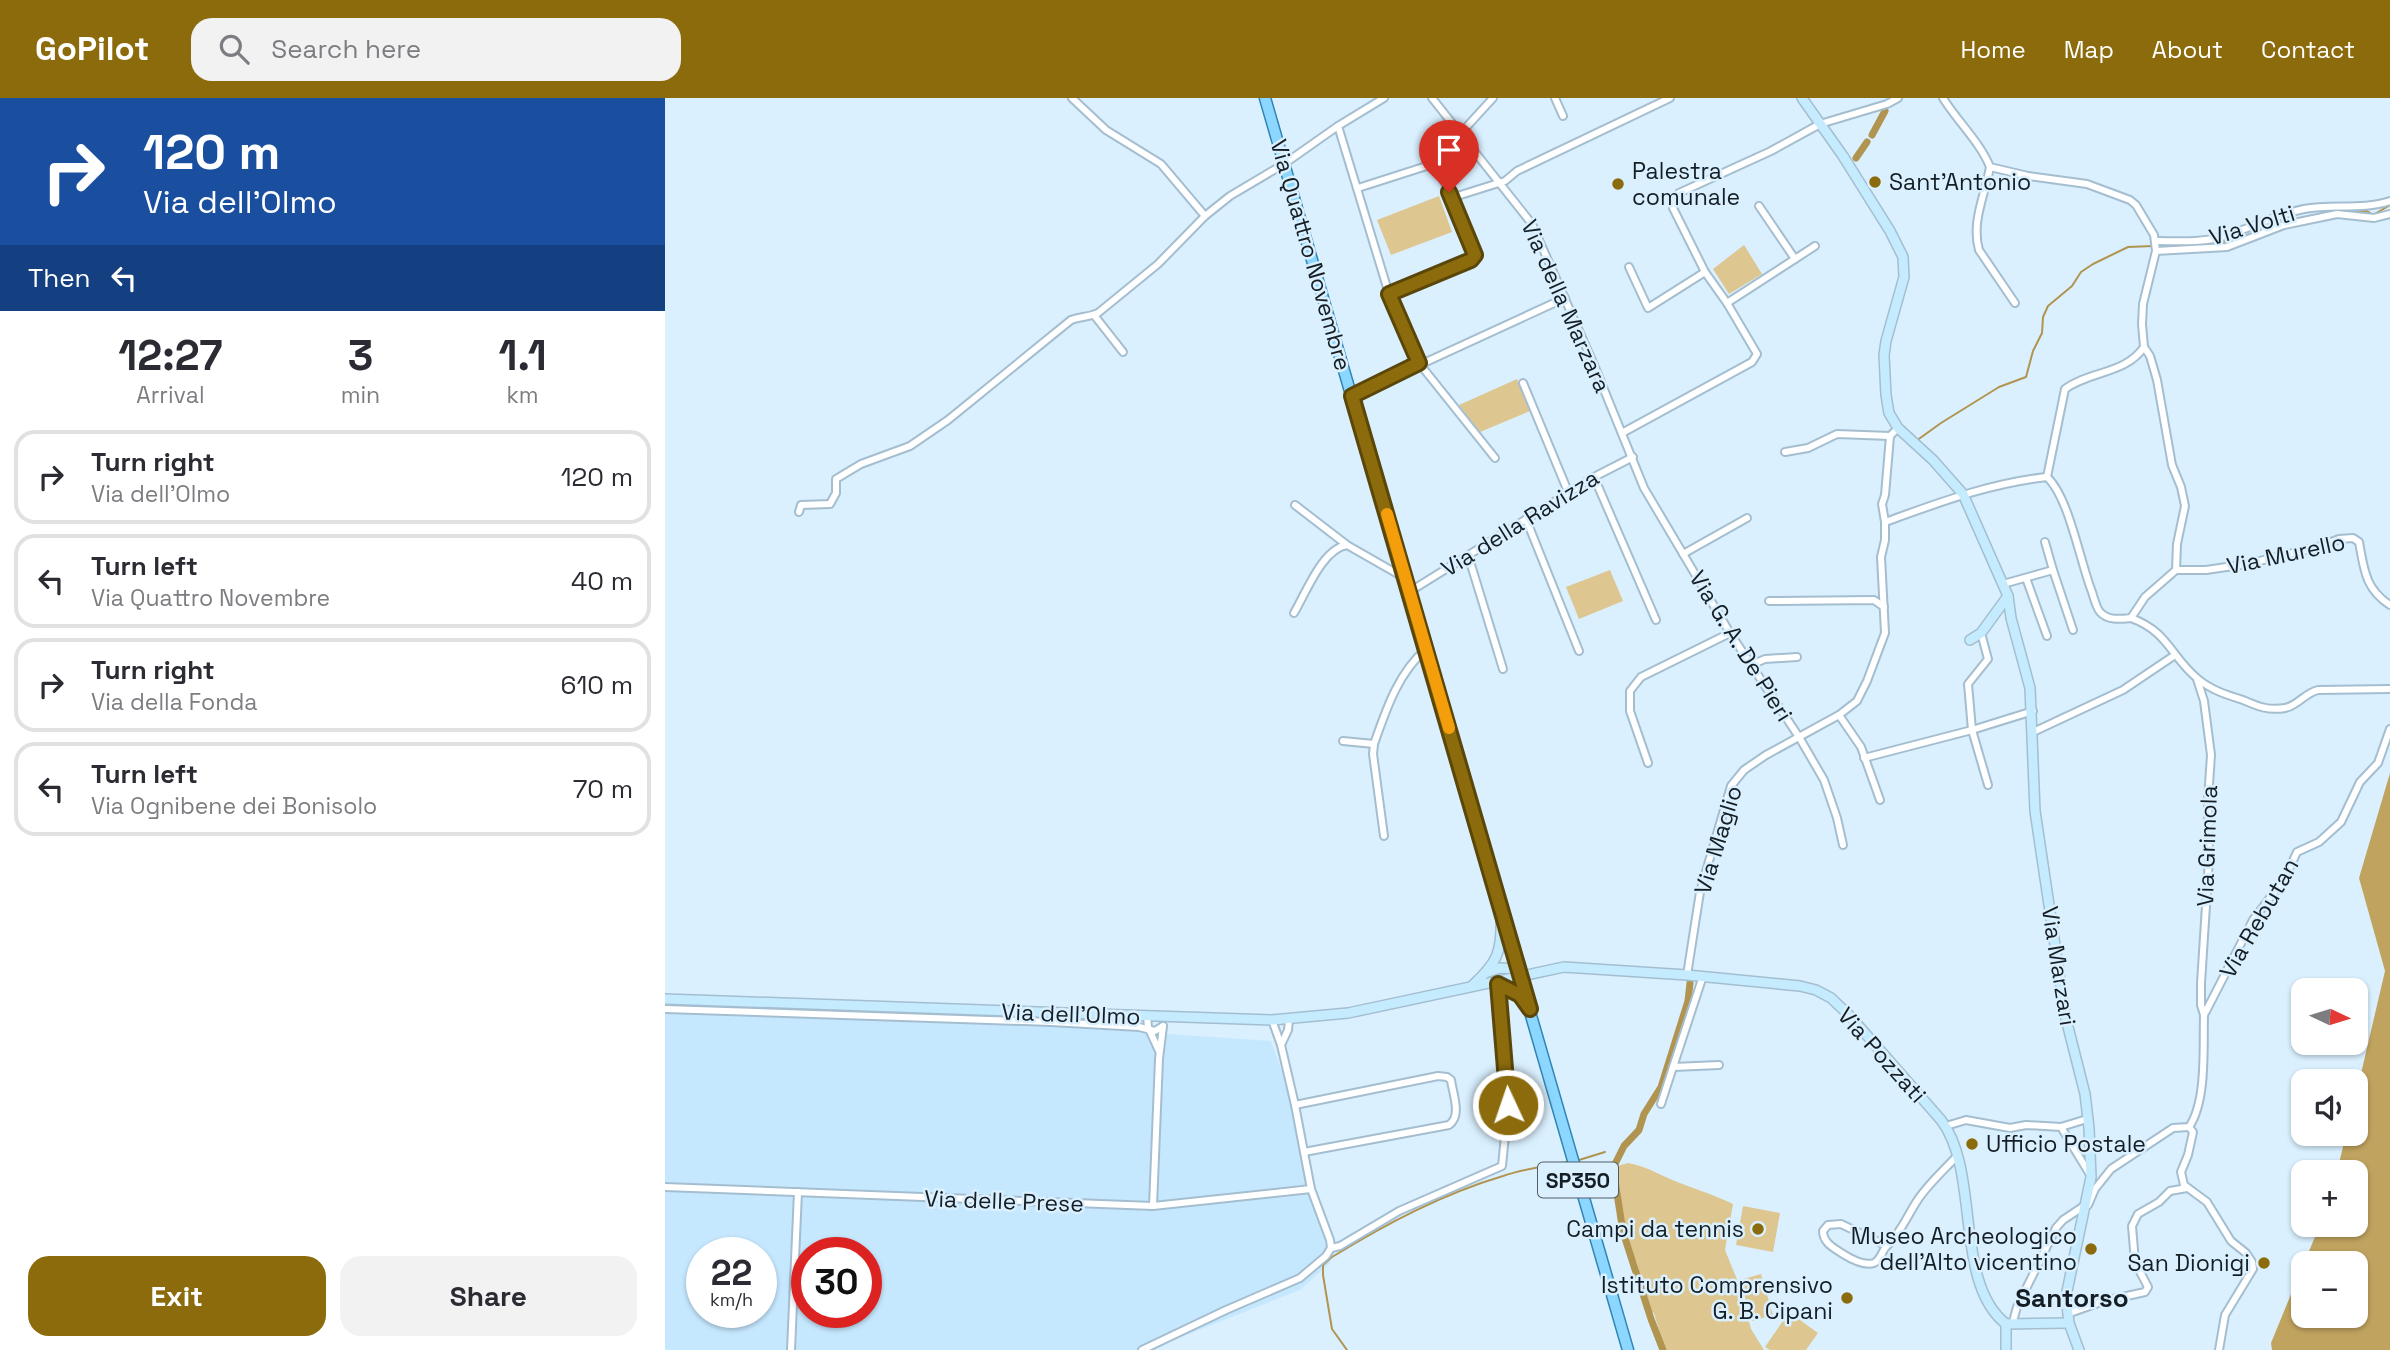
<!DOCTYPE html>
<meta charset="utf-8">
<style>
:root{--surface:#fff;--page:#f2f2f3;--text:#2b2b33;--muted:#7c7c81;--line:#e1e1e2;--accent:#8b6b0c}
body{margin:0;font-family:"Space Grotesk",sans-serif;background:var(--page);color:var(--text);height:100vh;display:flex;flex-direction:column;font-size:26px;white-space:nowrap}
*{box-sizing:border-box;margin:0}
p{font-size:23px;color:var(--muted)}
.icon{flex:none;width:38px;height:38px;fill:none;stroke:currentColor;stroke-width:2;stroke-linecap:round;stroke-linejoin:round}
.map{position:relative;flex:1;overflow:hidden}
.details{display:flex;flex-direction:column;background:var(--surface);width:665px}
.details>*{flex:none}
.hud{background:#1a4fa0;color:#fff;overflow:hidden}
.needle{width:46px;rotate:94deg}
.tools{position:absolute;left:1626px;top:880px;display:grid;gap:14px}
.tools a{display:grid;place-items:center;width:77px;height:77px;border-radius:14px;background:var(--surface);box-shadow:0 2px 5px #0004;font-size:35px}
.speed{position:absolute;left:21px;top:1139px;display:flex;gap:14px;font-size:35px;font-weight:700;text-align:center}
.speed>*{display:grid;place-content:center;width:91px;height:91px;border-radius:50%;background:var(--surface);box-shadow:0 2px 5px #0004;line-height:1}
.speed small{font-size:18px;font-weight:400}
.speed .limit{border:10px solid #d22;background:#fff;color:#111}
.pin{position:absolute;display:grid;place-items:center;width:60px;height:60px;color:#fff;margin:-72px -30px;border-radius:50% 50% 50% 0;rotate:-45deg;box-shadow:0 0 7px #0007}
.pin .icon{rotate:45deg}
.me{position:absolute;width:77px;margin:-38px;rotate:357deg;stroke-linejoin:round;filter:drop-shadow(0 0 5px #0008)}
.turn{display:flex;align-items:center;gap:24px;height:147px;padding:0 28px;font-size:32px}
.turn .icon{width:91px;height:91px;stroke-width:2.5}
.turn b{display:block;font-size:49px;line-height:60px}
.then{display:flex;align-items:center;height:66px;padding:0 28px;background:#0003;gap:14px;font-size:26px}
.eta{display:flex;justify-content:space-evenly;align-items:center;height:119px;text-align:center}
.eta b{font-size:42px;font-weight:700;line-height:49px}
.primary-button{display:flex;gap:14px;margin-top:auto;padding:14px 28px}
.primary-button a{flex:1;height:80px;border-radius:21px;background:var(--accent);color:#fff;font-size:28px;font-weight:700;line-height:80px;text-align:center}
.primary-button a+a{background:var(--page);color:var(--text)}
ul{padding:0;list-style:none}
li{display:flex;align-items:center;gap:21px;height:94px;margin:0 14px 10px;padding:0 14px;border:4px solid var(--line);border-radius:21px}
li div{flex:1}
li b{display:block;font-size:26px}
li em{font-style:normal}
header{display:flex;align-items:center;gap:42px;box-sizing:border-box;height:98px;padding:0 35px;background:var(--accent);color:#fff}
header strong{font-size:33px}
nav{display:flex;gap:38px;margin-inline-start:auto;font-size:24px}
.search{width:490px;height:63px;background:var(--page);display:flex;align-items:center;gap:18px;box-sizing:border-box;padding:0 24px;border-radius:21px;color:var(--muted);font-size:26px}
main{display:flex;flex:1;min-height:0}
.map>svg:first-child{display:block}
.built{fill:#c6e8ff;fill-rule:evenodd}
.green{fill:#ddc68f}
.forest{fill:#c0a35f}
.lines{fill:none;stroke-linecap:round;stroke-linejoin:round}
.stream{stroke:#b1944f;stroke-width:2}
.canal{stroke:#b1944f;stroke-width:7}
.street-casing{stroke:#a4bed0;stroke-width:10}
.secondary-casing{stroke:#a4bed0;stroke-width:12}
.primary-casing{stroke:#3085b2;stroke-width:13}
.street{stroke:#fff;stroke-width:6}
.secondary{stroke:#c5ebff;stroke-width:9}
.primary{stroke:#8cd7ff;stroke-width:10}
.route-casing{stroke:#5a4608;stroke-width:18}
.route{stroke:#8b6b0c;stroke-width:12}
.slow{stroke:#f59e0b;stroke-width:12}
.poi-dot{fill:#8b6b0c;stroke:#daf0ff;stroke-width:2.5}
.labels{text-anchor:middle;dominant-baseline:central;stroke-width:5;stroke-linejoin:round;paint-order:stroke}
.shield{fill:#daf0ff;stroke:#4f5d66;stroke-width:2}
.shield-label{font-size:21px;font-weight:bold;fill:#141e24}
.poi-label{font-size:23px;fill:#141e24;stroke:#daf0ff;text-anchor:end}
.street-label{font-size:23px;fill:#141e24;stroke:#daf0ff}
.quarter-label{font-size:26px;font-weight:bold;fill:#141e24;stroke:#daf0ff}
</style>
<header>
<strong>GoPilot</strong>
<div class="search"><svg class="icon" aria-label="search" viewBox="0 0 24 24"><circle cx="10" cy="10" r="6"/><path d="M15 15l6 6"/></svg>Search here</div>
<nav><a>Home</a><a>Map</a><a>About</a><a>Contact</a></nav>
</header>
<main>
<section class="details">
<div class="hud">
<div class="turn"><svg class="icon" aria-label="right" viewBox="0 0 24 24"><path d="M7 20v-9h11M14 6l5 5-5 5"/></svg><div><b>120 m</b>Via dell'Olmo</div></div>
<div class="then">Then<svg class="icon" aria-label="left" viewBox="0 0 24 24"><path d="M17 20v-9H6M10 6l-5 5 5 5"/></svg></div>
</div>
<div class="eta">
<div><b>12:27</b><p>Arrival</p></div>
<div><b>3</b><p>min</p></div>
<div><b>1.1</b><p>km</p></div>
</div>
<ul>
<li><svg class="icon" aria-label="right" viewBox="0 0 24 24"><path d="M7 20v-9h11M14 6l5 5-5 5"/></svg><div><b>Turn right</b><p>Via dell'Olmo</p></div><em>120 m</em></li>
<li><svg class="icon" aria-label="left" viewBox="0 0 24 24"><path d="M17 20v-9H6M10 6l-5 5 5 5"/></svg><div><b>Turn left</b><p>Via Quattro Novembre</p></div><em>40 m</em></li>
<li><svg class="icon" aria-label="right" viewBox="0 0 24 24"><path d="M7 20v-9h11M14 6l5 5-5 5"/></svg><div><b>Turn right</b><p>Via della Fonda</p></div><em>610 m</em></li>
<li><svg class="icon" aria-label="left" viewBox="0 0 24 24"><path d="M17 20v-9H6M10 6l-5 5 5 5"/></svg><div><b>Turn left</b><p>Via Ognibene dei Bonisolo</p></div><em>70 m</em></li>
</ul>
<div class="primary-button"><a>Exit</a><a>Share</a></div>
</section>
<div class="map">
<svg width="1725" height="1252" viewBox="0 0 1725 1252">
<rect width="100%" height="100%" fill="#daf0ff"/>
<path class="built" d="M0,902L606,943L635,1023L665,1165L635,1192L483,1252H0ZM37,1155H96V1214H37ZM142,1155H201V1214H142Z"/>
<g class="green">
<path d="M774,98L787,134L726,157L712,122Z"/>
<path d="M1079,147L1097,176L1064,196L1048,171Z"/>
<path d="M852,281L865,313L815,334L794,307Z"/>
<path d="M945,472L958,503L914,521L901,489Z"/>
<path d="M963,1065C979,1068 990,1074 1005,1081C1026,1090 1048,1096 1068,1106L1060,1152L1073,1184L1086,1231L1099,1252H1000L989,1215L982,1211L972,1165L964,1149L954,1107L949,1069Z"/>
<path d="M1078,1108L1115,1115L1108,1154L1071,1147Z"/>
<path d="M1096,1176L1108,1217L1087,1223L1075,1182Z"/>
<path d="M1124,1214L1153,1235L1141,1252H1105L1100,1249Z"/>
</g>
<path class="forest" d="M1725,675V1252H1607L1606,1245L1638,1167V1218H1690V1166L1639,1165L1655,1127H1690V1074H1672L1681,1036H1690L1691,997L1720,873L1694,780Z"/>
<g class="lines">
<g class="stream">
<path d="M1677,114L1702,113L1708,117L1725,107"/>
<path d="M1549,147L1575,140L1619,123L1668,114"/>
<path d="M1493,148H1526"/>
<path d="M1251,343L1276,325L1334,289L1361,279L1368,253L1377,235L1378,219L1383,208L1407,188L1416,174L1428,166L1463,149L1488,148"/>
<path d="M914,1062L940,1054"/>
<path d="M682,1252L667,1231L658,1177V1167L667,1159C721,1126 777,1096 838,1078C859,1071 880,1068 902,1064"/>
</g>
<g class="canal">
<path d="M1207,37L1220,13"/>
<path d="M1191,60L1202,44"/>
<path d="M998,1252L986,1221L958,1134L948,1070L959,1048L974,1032L979,1016L996,989L1023,903L1025,885"/>
</g>
<defs>
<g id="street">
<path d="M407,0L441,32L496,66L540,118"/>
<path d="M767,0L867,126L929,267L979,390L1065,535L1134,639L1159,682L1172,720L1178,747"/>
<path d="M890,0L898,18"/>
<path d="M1278,0C1292,23 1315,44 1325,69L1363,78L1422,86L1465,102L1471,107L1489,137L1491,153L1478,206L1477,226L1479,249L1485,258L1492,282L1507,367L1516,389L1520,408L1512,446L1511,472"/>
<path d="M673,28L724,196L754,265L830,360"/>
<path d="M796,35L828,0"/>
<path d="M1325,69C1320,97 1306,124 1314,152L1350,205"/>
<path d="M693,90L771,65L808,151L810,157L806,162L724,196"/>
<path d="M786,100L840,83L852,73L1005,0"/>
<path d="M1491,143C1512,143 1535,145 1556,139C1585,131 1609,117 1639,111C1667,106 1698,112 1725,103"/>
<path d="M1491,153L1562,149L1619,127L1672,116L1709,120L1725,116"/>
<path d="M1130,161L1150,148"/>
<path d="M964,169L983,210L1040,174"/>
<path d="M1062,205L1130,161L1094,108"/>
<path d="M429,217L458,254"/>
<path d="M858,285L904,396"/>
<path d="M687,298L900,200"/>
<path d="M957,335L1087,264L1092,256L1062,205L1040,174L1008,110L1009,100L1014,95L1106,53L1155,26L1222,6L1233,0"/>
<path d="M1120,354L1143,350L1172,336L1225,338"/>
<path d="M929,379L991,522"/>
<path d="M1382,379L1400,291C1424,273 1461,276 1479,249"/>
<path d="M630,407L682,447L738,479"/>
<path d="M134,414L136,407L165,406L171,395V381L196,366L245,348L283,322L406,222C416,218 422,220 433,215L493,166L540,118L565,98L619,66L673,28L719,0"/>
<path d="M861,421L914,553"/>
<path d="M1220,424C1273,405 1325,385 1382,379C1404,399 1415,464 1427,494C1429,500 1431,509 1435,514C1443,523 1456,521 1466,520L1480,499L1511,472H1541L1582,466L1653,449L1674,441L1688,440L1694,444C1699,471 1700,491 1725,507"/>
<path d="M1380,444L1388,472"/>
<path d="M1018,456L1082,420"/>
<path d="M803,457L838,571"/>
<path d="M1361,480L1382,538"/>
<path d="M1338,486L1388,472L1408,532"/>
<path d="M744,494L929,379L968,359"/>
<path d="M1104,503L1209,502L1219,509"/>
<path d="M629,515C641,495 657,451 682,447"/>
<path d="M1466,520C1504,534 1505,558 1533,581C1546,592 1562,597 1578,602C1592,608 1603,613 1620,610C1632,608 1640,595 1653,592L1725,591"/>
<path d="M1316,535L1323,561L1303,586L1307,632L1323,687"/>
<path d="M1086,567L1100,561L1132,559"/>
<path d="M1174,617L1196,649L1215,702"/>
<path d="M1368,634L1458,592L1510,557"/>
<path d="M678,643L709,646C721,612 733,575 761,551"/>
<path d="M709,646L708,656L719,738"/>
<path d="M1199,660L1307,632L1368,613"/>
<path d="M983,665L965,613V593L976,579L1065,535"/>
<path d="M1022,877L1035,794L1066,688L1079,672L1101,657L1174,617L1192,603L1202,583L1220,535L1216,459L1220,442V424L1217,406L1220,397L1225,338L1233,330"/>
<path d="M1038,878L1008,969L1054,967"/>
<path d="M0,911L386,924L474,929L490,933L498,928"/>
<path d="M1539,917L1588,822L1620,780L1632,754L1654,744L1676,724L1695,684L1713,665L1725,631"/>
<path d="M482,918L483,929L494,953"/>
<path d="M607,922L616,947L630,1007L646,1091L665,1142L666,1150"/>
<path d="M616,947L623,932L624,921"/>
<path d="M996,1006L1008,969"/>
<path d="M630,1007L773,978L782,979L786,982C788,997 797,1018 784,1027L639,1054"/>
<path d="M1281,1028L1301,1022L1345,1030L1361,1027L1396,1029L1422,1021"/>
<path d="M1396,1029L1424,1075"/>
<path d="M1524,1029L1528,1034L1523,1057L1516,1074L1519,1087L1542,1104L1566,1143L1581,1155L1587,1164L1588,1171L1560,1217L1554,1252"/>
<path d="M0,1089L488,1108L646,1091"/>
<path d="M1423,1107L1430,1091L1446,1071L1508,1030L1524,1029C1542,1003 1538,949 1539,917L1536,907V885L1544,761L1543,701L1546,657L1539,603L1532,581"/>
<path d="M488,1108L494,961L498,928"/>
<path d="M1222,1148L1176,1126L1163,1127L1158,1133C1158,1145 1169,1150 1178,1156C1186,1161 1200,1168 1209,1165C1216,1162 1217,1152 1222,1148C1237,1133 1241,1120 1252,1103C1263,1086 1279,1072 1292,1058"/>
<path d="M1402,1216L1439,1203L1480,1194L1483,1189L1470,1164L1467,1128L1473,1116L1494,1104L1505,1093L1522,1090"/>
<path d="M1347,1227L1352,1209L1391,1130L1398,1122L1419,1108"/>
<path d="M126,1252L133,1094"/>
<path d="M477,1252L561,1212L635,1180L661,1158L666,1150L675,1148L734,1113L837,1068L843,1007L833,885"/>
</g>
<g id="secondary">
<path d="M1137,0L1178,58L1225,133L1238,159L1239,179L1221,243L1219,257L1221,297L1224,315L1233,330L1268,362L1298,396L1343,498L1346,520L1365,590L1370,713L1401,921L1420,996L1424,1030L1426,1079L1401,1198L1404,1225L1414,1252"/>
<path d="M1305,542L1316,535L1343,498"/>
<path d="M823,874L835,870L854,871"/>
<path d="M828,885L851,894L862,907"/>
<path d="M808,887C832,865 837,854 836,821"/>
<path d="M0,901L607,922L683,915L899,869L1022,877L1135,888L1151,892L1166,900L1185,918L1276,1022C1316,1074 1288,1184 1341,1226"/>
<path d="M1341,1226L1404,1225"/>
<path d="M1341,1226V1252"/>
</g>
<path id="primary" d="M600,0L963,1252"/>
</defs>
<use href="#street" class="street-casing"/>
<use href="#secondary" class="secondary-casing"/>
<use href="#primary" class="primary-casing"/>
<use href="#street" class="street"/>
<use href="#secondary" class="secondary"/>
<use href="#primary" class="primary"/>
</g>
<g class="lines">
<defs>
<path id="route" d="M784,94L810,157L806,162L724,196L754,265L687,298L865,911L855,897L833,886L843,1007"/>
</defs>
<use href="#route" class="route-casing"/>
<use href="#route" class="route"/>
<path class="slow" d="M722,416L784,630"/>
</g>
<g class="poi-dot">
<circle cx="1210" cy="84" r="7"/>
<circle cx="953" cy="86" r="7"/>
<circle cx="1307" cy="1046" r="7"/>
<circle cx="1093" cy="1131" r="7"/>
<circle cx="1426" cy="1151" r="7"/>
<circle cx="1599" cy="1165" r="7"/>
<circle cx="1182" cy="1200" r="7"/>
</g>
<g class="labels">
<rect class="shield" x="873" y="1064.5" width="80" height="35" rx="5"/>
<g class="shield-label">
<text x="913" y="1082">SP350</text>
</g>
<g class="poi-label">
<text x="967" y="73" text-anchor="start">Palestra<tspan x="967" dy="26">comunale</tspan></text>
<text x="1224" y="84" text-anchor="start">Sant'Antonio</text>
<text x="1321" y="1046" text-anchor="start">Ufficio Postale</text>
<text x="1079" y="1131">Campi da tennis</text>
<text x="1412" y="1138">Museo Archeologico<tspan x="1412" dy="26">dell'Alto vicentino</tspan></text>
<text x="1585" y="1165">San Dionigi</text>
<text x="1168" y="1187">Istituto Comprensivo<tspan x="1168" dy="26">G. B. Cipani</tspan></text>
</g>
<g class="street-label">
<text transform="translate(1587 127) rotate(-17)">Via Volti</text>
<text transform="translate(646 157) rotate(74)">Via Quattro Novembre</text>
<text transform="translate(901 208) rotate(66)">Via della Marzara</text>
<text transform="translate(855 425) rotate(-32)">Via della Ravizza</text>
<text transform="translate(1621 456) rotate(-12)">Via Murello</text>
<text transform="translate(1076 548) rotate(58)">Via G. A. De Pieri</text>
<text transform="translate(1053 742) rotate(-73)">Via Maglio</text>
<text transform="translate(1542 748) rotate(-88)">Via Grimola</text>
<text transform="translate(1594 820) rotate(-60)">Via Rebutan</text>
<text transform="translate(1394 868) rotate(81)">Via Marzari</text>
<text transform="translate(406 916) rotate(2)">Via dell'Olmo</text>
<text transform="translate(1217 957) rotate(48)">Via Pozzati</text>
<text transform="translate(339 1103) rotate(2)">Via delle Prese</text>
</g>
<g class="quarter-label">
<text x="1407" y="1200">Santorso</text>
</g>
</g>
</svg>
<div class="tools">
<a><svg class="needle" viewBox="-14 -14 28 28"><path d="M0-13l5 13h-10z" fill="#e53935"/><path d="M0 13l5-13h-10z" fill="#7c7c81"/></svg></a>
<a><svg class="icon" aria-label="sound" viewBox="0 0 24 24"><path d="M4 9h4l5-4v14l-5-4H4zM17 9q2 3 0 6"/></svg></a>
<a>+</a>
<a>−</a>
</div>
<div class="speed"><div>22<small>km/h</small></div><div class="limit">30</div></div>
<div class="pin" style="left:784px;top:94px;background:#d93025"><svg class="icon" aria-label="arrive" viewBox="0 0 24 24"><path d="M6 21V4h12l-3 4 3 4H6"/></svg></div>
<svg class="me" style="left:843px;top:1007px" viewBox="-20 -20 40 40"><circle r="17" fill="#8b6b0c" stroke="#fff" stroke-width="3"/><path d="M0-11L8 9 0 5-8 9z" fill="#fff"/></svg>
</div>
</main>
